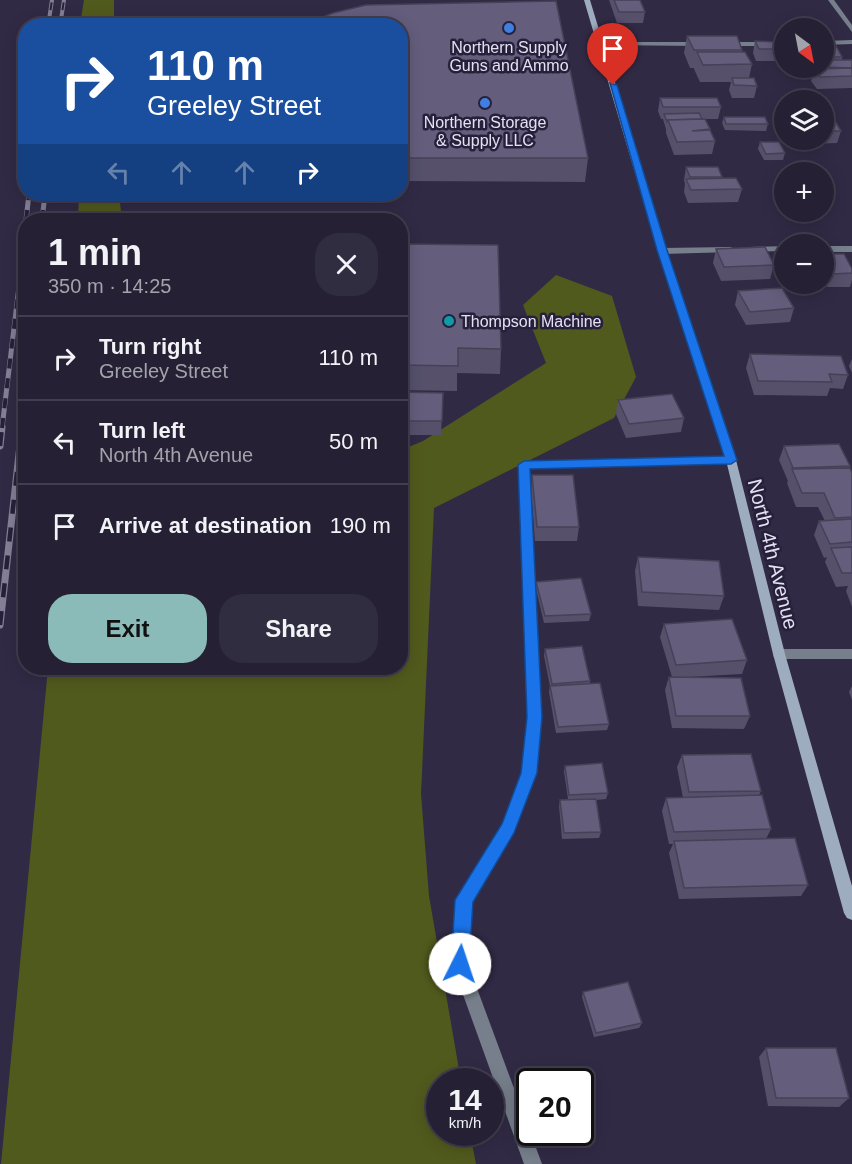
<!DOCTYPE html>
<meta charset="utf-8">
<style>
:root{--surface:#252034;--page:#312d40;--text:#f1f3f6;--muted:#a3a3ac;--line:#423e4f;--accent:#8bbbb9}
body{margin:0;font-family:Helvetica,sans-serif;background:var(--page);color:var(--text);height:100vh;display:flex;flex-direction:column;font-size:22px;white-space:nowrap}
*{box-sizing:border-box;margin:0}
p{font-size:20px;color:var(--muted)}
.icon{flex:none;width:33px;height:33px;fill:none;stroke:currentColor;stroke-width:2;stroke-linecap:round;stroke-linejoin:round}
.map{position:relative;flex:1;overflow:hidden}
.details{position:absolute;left:18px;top:213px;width:390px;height:462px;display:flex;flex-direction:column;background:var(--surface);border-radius:24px;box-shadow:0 3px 15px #0003,0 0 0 2px var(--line)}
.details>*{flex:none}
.guide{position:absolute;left:18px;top:18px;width:390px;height:183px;border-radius:24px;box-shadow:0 3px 15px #0003,0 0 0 2px var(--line);background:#1a4fa0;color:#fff;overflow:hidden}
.needle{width:39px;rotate:148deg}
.tools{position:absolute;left:774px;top:18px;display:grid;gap:12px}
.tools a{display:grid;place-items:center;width:60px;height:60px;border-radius:50%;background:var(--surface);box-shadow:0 3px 15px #0003,0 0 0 2px var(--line);font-size:30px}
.speed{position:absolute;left:426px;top:1068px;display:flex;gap:12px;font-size:30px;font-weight:700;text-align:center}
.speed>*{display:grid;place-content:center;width:78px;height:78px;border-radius:50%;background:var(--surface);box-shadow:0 3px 15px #0003,0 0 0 2px var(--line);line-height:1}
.speed small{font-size:15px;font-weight:400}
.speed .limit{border:3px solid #111;border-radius:9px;background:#fff;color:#111}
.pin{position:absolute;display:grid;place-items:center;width:51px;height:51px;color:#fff;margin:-62px -26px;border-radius:50% 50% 50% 0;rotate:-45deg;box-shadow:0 0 6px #0007}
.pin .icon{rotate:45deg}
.me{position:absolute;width:66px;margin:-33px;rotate:4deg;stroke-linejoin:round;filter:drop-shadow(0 0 4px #0008)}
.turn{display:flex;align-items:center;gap:21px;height:126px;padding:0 30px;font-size:27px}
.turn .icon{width:78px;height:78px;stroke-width:2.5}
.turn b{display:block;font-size:42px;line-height:51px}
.lanes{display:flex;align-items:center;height:57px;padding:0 30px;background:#0003;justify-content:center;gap:30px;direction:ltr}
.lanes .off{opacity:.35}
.round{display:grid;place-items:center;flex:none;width:63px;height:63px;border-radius:24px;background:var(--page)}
.summary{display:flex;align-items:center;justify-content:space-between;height:102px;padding:0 30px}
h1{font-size:36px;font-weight:800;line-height:45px}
.button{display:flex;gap:12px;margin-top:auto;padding:12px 30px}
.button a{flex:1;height:69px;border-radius:24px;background:var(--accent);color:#111;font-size:24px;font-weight:800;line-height:69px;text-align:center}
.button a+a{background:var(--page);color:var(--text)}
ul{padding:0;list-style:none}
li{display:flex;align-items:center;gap:18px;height:84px;padding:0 30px;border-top:2px solid var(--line)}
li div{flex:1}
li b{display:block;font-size:22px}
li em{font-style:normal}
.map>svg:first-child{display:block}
.forest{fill:#515a1d}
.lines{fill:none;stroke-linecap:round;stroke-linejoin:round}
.service{fill:#767f8b;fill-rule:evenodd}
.minor{fill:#767f8b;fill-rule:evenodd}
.secondary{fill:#9eacc0;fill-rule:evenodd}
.rail-far2-casing{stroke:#847f95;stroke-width:4}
.rail-far1-casing{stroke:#847f95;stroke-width:5}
.rail-casing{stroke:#847f95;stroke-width:7}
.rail-far2{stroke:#27203b;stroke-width:2;stroke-dasharray:8;stroke-linecap:butt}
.rail-far1{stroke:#27203b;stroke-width:4;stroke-dasharray:10;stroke-linecap:butt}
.rail{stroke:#27203b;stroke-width:4.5;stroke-dasharray:14;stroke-linecap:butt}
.wall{fill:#56506b}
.building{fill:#645d7c;stroke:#464157;stroke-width:1.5}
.route{fill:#1a73e8;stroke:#114b97;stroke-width:1.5}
.shop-dot{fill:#3f7fe0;stroke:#27203b;stroke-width:2}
.culture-dot{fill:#0f9aa8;stroke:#27203b;stroke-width:2}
.labels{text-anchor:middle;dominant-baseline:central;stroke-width:5;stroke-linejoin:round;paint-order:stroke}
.far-poi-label{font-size:16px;fill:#e5e1f3;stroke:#27203b}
.street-label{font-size:20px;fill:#e5e1f3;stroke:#27203b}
</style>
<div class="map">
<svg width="852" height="1164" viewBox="0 0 852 1164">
<rect width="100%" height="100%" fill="#312a45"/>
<g class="forest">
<path d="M84,0H114V25H80Z"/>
<path d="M79,194H119L122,220H78Z"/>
<path d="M556,275L612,296L636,377L614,418L434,508L421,794L429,896L461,1081L440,1082V1132L470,1133L476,1164H1L48,668H400L401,450L423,441L546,363L523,305Z"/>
</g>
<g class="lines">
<path class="service" d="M524,461L529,465L541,717L536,773L514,833L472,902L468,964L542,1164H524L452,964L456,900L503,825L522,773L527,717L519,465Z"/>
<g class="minor">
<path d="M828,0H834L852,25V32Z"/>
<path d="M852,40V44L824,45V41Z"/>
<path d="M598,42H701L704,44L701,46L600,45L597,43Z"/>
<path d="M784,42V46H724L721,44L724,42Z"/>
<rect x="824" y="246" width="28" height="6"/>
<path d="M730,247L733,248V252L662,254L658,251L662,248Z"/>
<path d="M750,247L784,246V251L747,252V248Z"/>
<path d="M731,456L735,457L736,460L735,463L524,469L519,465L524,461Z"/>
<path d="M779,649H852V659H779L774,658L773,654L774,650Z"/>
</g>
<path class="secondary" d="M584,0H590L666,251L736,460L785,654L852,886V920L847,918L844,913L773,654L726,460L658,251Z"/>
<defs>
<g id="rail-far2">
<path d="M48,26L52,0"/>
<path d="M60,26L64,0"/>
</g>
<g id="rail-far1">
<path d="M26,220L29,194"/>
<path d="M42,220L45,194"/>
<path d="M2,428L26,228"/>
<path d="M22,428L26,389"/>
</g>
<g id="rail">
<path d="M0,446L2,427"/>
<path d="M0,625L22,427"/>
</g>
</defs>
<use href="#rail-far2" class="rail-far2-casing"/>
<use href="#rail-far1" class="rail-far1-casing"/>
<use href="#rail" class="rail-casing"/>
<use href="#rail-far2" class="rail-far2"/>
<use href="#rail-far1" class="rail-far1"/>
<use href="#rail" class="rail"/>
</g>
<g class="wall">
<path d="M609,0H640L645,12L643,23H617Z"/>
<path d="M400,26L588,158L585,182L400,181Z"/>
<path d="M687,36L742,50V52L752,64L749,78L757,86L754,98H732L729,90L731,82H700L694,69V68H690L684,53Z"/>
<path d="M755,41L779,49L776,61H756L753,53Z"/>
<path d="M824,42L842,57V60H852V88L817,89L811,81L813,74L812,72L813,69H808L807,68H824Z"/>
<path d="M660,98L721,107L718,119H705L715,141L712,154L674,155L666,133V129L663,119H661L658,111Z"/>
<path d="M824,107L841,131L837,143L804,144L802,140H824Z"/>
<path d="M724,117L768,124L766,131L725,130L722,123Z"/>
<path d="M760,142L785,153L783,160H764L758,149Z"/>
<path d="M686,167L722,177L721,178L742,189L738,202L688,203L684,192L685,184L684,180Z"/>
<path d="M400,244L501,349L500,374L457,373V391L400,390Z"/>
<path d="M716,249L774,265L770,279L721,281L713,263Z"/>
<path d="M784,251V273L780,265Z"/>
<path d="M824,254L852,269V280L850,287H827L824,280Z"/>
<path d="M790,284H813L812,286L791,287Z"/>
<path d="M738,291L794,308L790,322L746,325L735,305Z"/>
<path d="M750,354L848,375L843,389L830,388L827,396L754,395L746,368Z"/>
<path d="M852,359V373L849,366Z"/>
<path d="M400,392L443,393L441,435H400Z"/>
<path d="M618,400L684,418L681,432L626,438L616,414Z"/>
<path d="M784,446L850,466L849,468L852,473V607L846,591L848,586L836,587L825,562L827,557L824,558L814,535L819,521H825L818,507H796L787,483L788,481L779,460Z"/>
<path d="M532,475L579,527L577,541H535L531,489Z"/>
<path d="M638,557L724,596L719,610L638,606L635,571Z"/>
<path d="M536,582L591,614L589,621L544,623L536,589Z"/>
<path d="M664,624L747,660L742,674L688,677L750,716L744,729L672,728L665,690L669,677H672L660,637Z"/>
<path d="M545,649L590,681V683L609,724L607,730L556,733L549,692L550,686L544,656Z"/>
<path d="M852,686V700L849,692Z"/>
<path d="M682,755L761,791L759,795L771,829L766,839L808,885L801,896L679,899L669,853L673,844H669L662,811L666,798H683L677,767Z"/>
<path d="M565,766L608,793L606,799L596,800L601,832L599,838L562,839L559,806L560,800L568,799L564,772Z"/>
<path d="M583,992L642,1023L639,1028L594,1037L582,997Z"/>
<path d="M766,1048L849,1098L839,1107L768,1106L759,1057Z"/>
</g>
<g class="building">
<path d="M614,0H640L645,12H619Z"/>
<path d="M556,1L588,158H400V26H301L333,13L366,5Z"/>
<path d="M687,36H737L742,50H694Z"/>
<path d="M755,41L775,42L779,49H759Z"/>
<path d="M824,42H834L842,57H824Z"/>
<path d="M697,52H745L752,64L703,65Z"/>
<path d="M824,60H852V68L824,67Z"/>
<path d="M852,68V76L820,77L815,69Z"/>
<path d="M732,78H754L757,86L734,85Z"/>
<path d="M660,98H717L721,107H663Z"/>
<path d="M824,107H827L841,131H824Z"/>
<path d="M699,113L702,119L668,120L667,122L664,114Z"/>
<path d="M724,117H765L768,124H726Z"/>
<path d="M705,119L710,129L692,131L710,130L715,141L677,142L668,120Z"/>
<path d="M760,142H779L785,153L766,154Z"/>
<path d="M686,167H718L722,177H690Z"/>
<path d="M736,178L742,189L691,190L686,179Z"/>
<path d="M400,244L498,245L501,349L458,348V366L400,365Z"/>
<path d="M765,247L774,265L724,267L716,249Z"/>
<path d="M824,254H844L852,269V273L832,274L824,257Z"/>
<path d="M782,288L794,308L750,312L738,291Z"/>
<path d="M750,354L841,356L848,375L829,374L832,382L758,381Z"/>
<path d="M400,392L443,393L442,421H400Z"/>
<path d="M672,394L684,418L629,424L618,400Z"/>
<path d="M839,444L850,466L793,468L784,446Z"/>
<path d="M850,468L852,473V517L835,518L824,493H802L792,469Z"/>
<path d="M532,475H573L579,527H537Z"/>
<path d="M852,519V542L830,544L819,521Z"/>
<path d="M852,547V573H842L831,548Z"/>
<path d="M638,557L719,561L724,596L642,592Z"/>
<path d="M581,578L591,614L545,616L536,582Z"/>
<path d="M732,619L747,660L676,665L664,624Z"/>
<path d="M582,646L590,681L552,684L545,649Z"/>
<path d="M669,677L741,678L750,716H676Z"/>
<path d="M600,683L609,724L558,727L550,686Z"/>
<path d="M751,754L761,791L689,792L682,755Z"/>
<path d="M602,763L608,793L569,795L565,766Z"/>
<path d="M762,795L771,829L674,832L666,798Z"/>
<path d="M596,799L601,832L564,833L560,800Z"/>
<path d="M795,838L808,885L684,888L674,841Z"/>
<path d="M628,982L642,1023L596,1033L583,992Z"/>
<path d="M766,1048H836L849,1098H776Z"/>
</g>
<path class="route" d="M610,83L617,85L667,250L737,460L731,464L530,469L542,717L537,773L514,833L473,902L469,964L466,970L460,973L453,970L451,964L455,900L502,824L521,773L527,717L518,465L524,461L724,456L657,250Z"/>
<g class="shop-dot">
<circle cx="509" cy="28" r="6"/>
<circle cx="485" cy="103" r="6"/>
</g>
<circle class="culture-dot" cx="449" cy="321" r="6"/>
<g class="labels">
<g class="far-poi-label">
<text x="509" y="47">Northern Supply<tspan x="509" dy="18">Guns and Ammo</tspan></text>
<text x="485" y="122">Northern Storage<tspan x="485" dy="18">&amp; Supply LLC</tspan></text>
<text x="461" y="321" text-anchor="start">Thompson Machine</text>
</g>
<g class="street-label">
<text transform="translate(773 554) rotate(76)">North 4th Avenue</text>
</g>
</g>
</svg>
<div class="tools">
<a><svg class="needle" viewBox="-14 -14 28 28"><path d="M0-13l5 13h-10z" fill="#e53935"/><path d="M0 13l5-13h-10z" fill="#a3a3ac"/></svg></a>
<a><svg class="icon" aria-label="layers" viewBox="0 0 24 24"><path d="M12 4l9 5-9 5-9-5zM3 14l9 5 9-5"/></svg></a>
<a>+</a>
<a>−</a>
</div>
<div class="speed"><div>14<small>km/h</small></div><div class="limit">20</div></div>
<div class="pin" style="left:613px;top:85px;background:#d93025"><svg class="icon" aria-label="arrive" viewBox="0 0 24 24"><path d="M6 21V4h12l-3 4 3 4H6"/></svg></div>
<svg class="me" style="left:460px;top:964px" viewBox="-20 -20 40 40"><circle r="19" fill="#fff"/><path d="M0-13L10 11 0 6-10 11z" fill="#1a73e8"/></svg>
<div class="guide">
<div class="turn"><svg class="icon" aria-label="right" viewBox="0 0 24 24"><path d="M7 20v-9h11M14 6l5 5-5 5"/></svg><div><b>110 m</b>Greeley Street</div></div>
<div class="lanes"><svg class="icon off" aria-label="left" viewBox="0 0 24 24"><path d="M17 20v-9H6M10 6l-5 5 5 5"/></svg><svg class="icon off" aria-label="ahead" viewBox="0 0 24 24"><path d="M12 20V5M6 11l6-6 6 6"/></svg><svg class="icon off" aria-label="ahead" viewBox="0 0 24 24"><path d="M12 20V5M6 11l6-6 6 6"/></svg><svg class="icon" aria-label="right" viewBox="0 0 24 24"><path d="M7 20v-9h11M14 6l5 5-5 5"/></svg></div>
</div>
<section class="details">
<div class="summary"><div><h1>1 min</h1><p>350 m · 14:25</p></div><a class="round"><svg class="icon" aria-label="close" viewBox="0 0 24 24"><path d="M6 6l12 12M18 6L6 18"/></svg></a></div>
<ul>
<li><svg class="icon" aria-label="right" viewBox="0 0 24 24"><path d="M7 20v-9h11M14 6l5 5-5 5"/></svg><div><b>Turn right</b><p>Greeley Street</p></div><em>110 m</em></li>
<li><svg class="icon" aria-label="left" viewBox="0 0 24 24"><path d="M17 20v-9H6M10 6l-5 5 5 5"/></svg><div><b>Turn left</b><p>North 4th Avenue</p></div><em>50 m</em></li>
<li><svg class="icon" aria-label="arrive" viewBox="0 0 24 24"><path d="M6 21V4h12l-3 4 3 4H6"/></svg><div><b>Arrive at destination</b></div><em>190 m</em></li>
</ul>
<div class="button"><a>Exit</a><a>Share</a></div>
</section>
</div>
